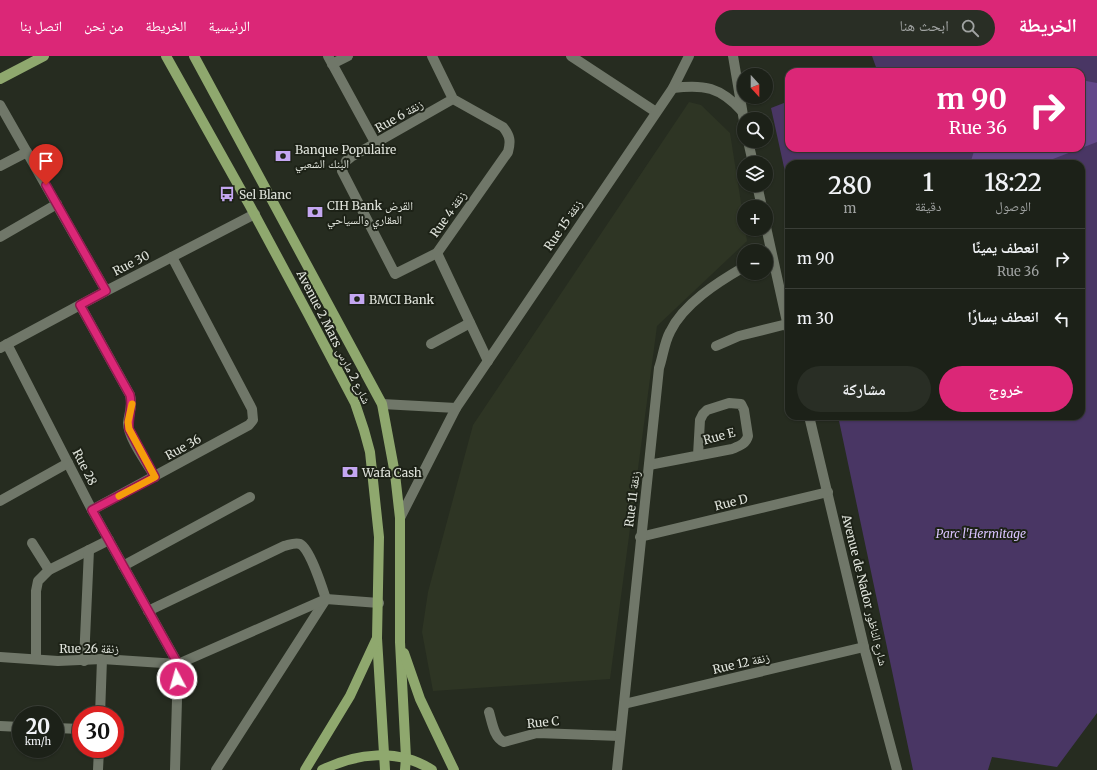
<!DOCTYPE html>
<html lang="ar">
<meta charset="utf-8">
<style>
:root{--surface:#1c2118;--page:#292e25;--text:#f1f3f6;--muted:#a0a3a2;--line:#3a3e37;--accent:#db2777}
body{margin:0;font-family:Merriweather,"Noto Naskh Arabic",serif;background:var(--page);color:var(--text);direction:rtl;height:100vh;display:flex;flex-direction:column;font-size:15px;white-space:nowrap}
*{box-sizing:border-box;margin:0}
p{font-size:13px;color:var(--muted)}
.icon{flex:none;width:22px;height:22px;fill:none;stroke:currentColor;stroke-width:2;stroke-linecap:round;stroke-linejoin:round}
.map{position:relative;flex:1;overflow:hidden;direction:ltr}
.drawer{position:absolute;left:785px;top:104px;width:300px;height:260px;display:flex;flex-direction:column;background:var(--surface);border-radius:12px;box-shadow:0 1px 3px #0004,0 0 0 1px var(--line);direction:rtl}
.drawer>*{flex:none}
.top-card{position:absolute;left:785px;top:12px;width:300px;height:84px;border-radius:12px;box-shadow:0 1px 3px #0004,0 0 0 1px var(--line);direction:rtl;background:#db2777;color:#fff;overflow:hidden}
.needle{width:26px;rotate:159deg}
.tools{position:absolute;left:737px;top:12px;display:grid;gap:8px}
.tools a{display:grid;place-items:center;width:36px;height:36px;border-radius:50%;background:var(--surface);box-shadow:0 1px 3px #0004,0 0 0 1px var(--line);font-size:20px}
.speed{position:absolute;left:12px;top:650px;display:flex;gap:8px;font-size:20px;font-weight:700;text-align:center}
.speed>*{display:grid;place-content:center;width:52px;height:52px;border-radius:50%;background:var(--surface);box-shadow:0 1px 3px #0004,0 0 0 1px var(--line);line-height:1}
.speed small{font-size:10px;font-weight:400}
.speed .limit{border:6px solid #d22;background:#fff;color:#111}
.pin{position:absolute;display:grid;place-items:center;width:34px;height:34px;color:#fff;margin:-41px -17px;border-radius:50% 50% 50% 0;rotate:-45deg;box-shadow:0 0 4px #0007}
.pin .icon{rotate:45deg}
.me{position:absolute;width:44px;margin:-22px;rotate:354deg;stroke-linejoin:round;filter:drop-shadow(0 0 3px #0008)}
.turn{display:flex;align-items:center;gap:14px;height:84px;padding:0 12px;font-size:18px}
.turn .icon{width:52px;height:52px;stroke-width:2.5}
.turn b{display:block;font-size:28px;line-height:34px}
.eta{display:flex;justify-content:space-evenly;align-items:center;height:68px;text-align:center}
.eta b{font-size:24px;font-weight:600;line-height:28px}
.action{display:flex;gap:8px;margin-top:auto;padding:8px 12px}
.action a{flex:1;height:46px;border-radius:24px;background:var(--accent);color:#fff;font-size:16px;font-weight:600;line-height:46px;text-align:center}
.action a+a{background:var(--page);color:var(--text)}
ul{padding:0;list-style:none}
li{display:flex;align-items:center;gap:12px;height:60px;padding:0 12px;border-top:1px solid var(--line)}
li div{flex:1}
li b{display:block;font-size:15px}
li em{font-style:normal}
header{display:flex;align-items:center;gap:24px;box-sizing:border-box;height:56px;padding:0 20px;background:var(--accent);color:#fff}
header strong{font-size:19px}
nav{display:flex;gap:22px;margin-inline-start:auto;font-size:14px}
.search{width:280px;height:36px;background:var(--page);display:flex;align-items:center;gap:10px;box-sizing:border-box;padding:0 14px;border-radius:22px;color:var(--muted);font-size:15px}
.map>svg:first-child{display:block}
.built{fill:#2e3524}
.green{fill:#493664}
.water{fill:#63478a}
.lines{fill:none;stroke-linecap:round;stroke-linejoin:round}
.minor{stroke:#707769;stroke-width:10}
.major{stroke:#8fa86e;stroke-width:10}
.route-casing{stroke:#8e194d;stroke-width:10}
.route{stroke:#db2777;stroke-width:7}
.slow{stroke:#f59e0b;stroke-width:7}
.labels{text-anchor:middle;dominant-baseline:central;stroke-width:4;stroke-linejoin:round;paint-order:stroke}
.street-label{font-size:12px;fill:#e0e4dc;stroke:#1d2217}
.poi-label{font-size:12px;fill:#e0e4dc;stroke:#1d2217;text-anchor:start}
.park-label{font-size:12px;font-style:italic;fill:#d8c3fd;stroke:#1d2217}
</style>
<header>
<strong>الخريطة</strong>
<div class="search"><svg class="icon" aria-label="search" viewBox="0 0 24 24"><circle cx="10" cy="10" r="6"/><path d="M15 15l6 6"/></svg>ابحث هنا</div>
<nav><a>الرئيسية</a><a>الخريطة</a><a>من نحن</a><a>اتصل بنا</a></nav>
</header>
<div class="map">
<svg width="1097" height="714" viewBox="0 0 1097 714">
<rect width="100%" height="100%" fill="#262c20"/>
<path class="built" d="M689,46L701,49L730,77L747,185L657,270L610,623L433,635L422,576L428,536L473,369Z"/>
<path class="green" d="M872,0H1097V657L1057,711L992,701L988,714H913L838,360H1081V108H789V134L771,52L789,45V92H1081V16H872L877,14Z"/>
<path class="water" d="M1081,24L1097,27V86L1040,108H970L975,92H1081Z"/>
<g class="lines">
<g class="minor">
<path d="M328,0L376,88"/>
<path d="M432,0L453,43L503,71C510,80 511,85 508,96L437,197L395,218L342,115L346,105L351,101L453,43"/>
<path d="M571,0L656,56"/>
<path d="M733,0L744,65"/>
<path d="M332,8L348,0"/>
<path d="M673,32C704,28 720,31 742,55"/>
<path d="M0,49L106,235"/>
<path d="M748,85L753,107"/>
<path d="M0,110L27,96"/>
<path d="M757,129L762,151"/>
<path d="M766,171L789,275"/>
<path d="M0,181L57,148"/>
<path d="M437,197L488,305"/>
<path d="M80,249L130,339C133,350 129,357 128,367C128,382 147,407 155,421"/>
<path d="M7,288L92,454L178,608"/>
<path d="M431,288L470,267"/>
<path d="M716,290L739,280L787,268"/>
<path d="M0,292L106,235L255,158"/>
<path d="M382,348L456,352"/>
<path d="M809,360L864,591L897,714"/>
<path d="M649,409L732,393C739,390 746,388 748,380L744,354L741,348L729,347L707,354L703,358L700,364L698,399"/>
<path d="M0,445L68,407"/>
<path d="M92,454L249,369L253,364L252,353L172,201"/>
<path d="M400,462L456,352L673,32L689,0"/>
<path d="M640,481L828,436"/>
<path d="M32,487L49,514"/>
<path d="M123,510L250,441"/>
<path d="M148,555L284,490C289,489 295,486 300,488C310,493 322,531 326,543L216,714"/>
<path d="M0,601L58,605L102,603L178,608L326,543L379,547"/>
<path d="M36,603V535L38,525L49,514L109,484"/>
<path d="M84,605L89,494"/>
<path d="M624,648L864,591"/>
<path d="M489,656C492,666 494,682 504,686L537,677L620,680"/>
<path d="M100,659L102,603"/>
<path d="M0,670L21,671"/>
<path d="M55,672L81,673"/>
<path d="M98,714L99,693"/>
<path d="M175,714L178,608"/>
<path d="M617,714L659,312C663,301 664,287 670,276C683,248 718,226 744,211"/>
</g>
<g class="major">
<path d="M166,0L250,150L307,256L355,347L364,374L370,396L379,481L377,582L385,714"/>
<path d="M194,0L382,348L395,418L400,462V586L406,702L405,714"/>
<path d="M0,23L44,0"/>
<path d="M404,597L420,643L454,714"/>
<path d="M305,714L350,640L376,584"/>
<path d="M322,714C356,697 398,692 432,714"/>
</g>
</g>
<g class="lines">
<defs>
<path id="route" d="M46,129L106,235L80,249L130,339C133,351 128,361 129,373L155,421L92,454L178,608L177,623"/>
</defs>
<use href="#route" class="route-casing"/>
<use href="#route" class="route"/>
<path class="slow" d="M119,440L155,421L129,373L128,366L132,348"/>
</g>
<defs>
<symbol id="bank-bare" viewBox="-9 -9 18 18"><path d="M-6-4H6V4H-6ZM0-2.3a2.3 2.3 0 1 0 0 4.6a2.3 2.3 0 1 0 0-4.6Z" fill="#c4a7f1" stroke="#1d2217" stroke-width="2.5" paint-order="stroke"/></symbol>
<symbol id="bus-bare" viewBox="-9 -9 18 18"><path d="M-5-6H5V4H4V6H2V4H-2V6H-4V4H-5ZM-3.5-4V0h7V-4ZM-3.5 1.2v1.5H-2V1.2ZM2 1.2v1.5H3.5V1.2Z" fill="#c4a7f1" stroke="#1d2217" stroke-width="2.5" paint-order="stroke"/></symbol>
</defs>
<g fill-rule="evenodd">
<use href="#bank-bare" x="272" y="89" width="22" height="22"/>
<use href="#bus-bare" x="216" y="127" width="22" height="22"/>
<use href="#bank-bare" x="304" y="145" width="22" height="22"/>
<use href="#bank-bare" x="346" y="232" width="22" height="22"/>
<use href="#bank-bare" x="339" y="405" width="22" height="22"/>
</g>
<g class="labels">
<g class="street-label">
<text transform="translate(399 60) rotate(-30)">Rue 6 زنقة</text>
<text transform="translate(448 158) rotate(-55)">Rue 4 زنقة</text>
<text transform="translate(563 169) rotate(-56)">Rue 15 زنقة</text>
<text transform="translate(131 207) rotate(-27)">Rue 30</text>
<text transform="translate(334 281) rotate(63)">Avenue 2 Mars شارع 2 مارس</text>
<text transform="translate(719 380) rotate(-15)">Rue E</text>
<text transform="translate(183 391) rotate(-29)">Rue 36</text>
<text transform="translate(85 411) rotate(63)">Rue 28</text>
<text transform="translate(632 443) rotate(-83)">Rue 11 زنقة</text>
<text transform="translate(731 446) rotate(-14)">Rue D</text>
<text transform="translate(865 534) rotate(76)">Avenue de Nador شارع الناظور</text>
<text x="89" y="592">Rue 26 زنقة</text>
<text transform="translate(741 607) rotate(-13)">Rue 12 زنقة</text>
<text transform="translate(543 666) rotate(-5)">Rue C</text>
</g>
<g class="poi-label">
<text x="295" y="93">Banque Populaire<tspan x="295" dy="14">البنك الشعبي</tspan></text>
<text x="239" y="138">Sel Blanc</text>
<text x="327" y="149">CIH Bank القرض<tspan x="327" dy="14">العقاري والسياحي</tspan></text>
<text x="369" y="243">BMCI Bank</text>
<text x="362" y="416">Wafa Cash</text>
</g>
<g class="park-label">
<text x="981" y="477">Parc l'Hermitage</text>
</g>
</g>
</svg>
<div class="tools">
<a><svg class="needle" viewBox="-14 -14 28 28"><path d="M0-13l5 13h-10z" fill="#e53935"/><path d="M0 13l5-13h-10z" fill="#a0a3a2"/></svg></a>
<a><svg class="icon" aria-label="search" viewBox="0 0 24 24"><circle cx="10" cy="10" r="6"/><path d="M15 15l6 6"/></svg></a>
<a><svg class="icon" aria-label="layers" viewBox="0 0 24 24"><path d="M12 4l9 5-9 5-9-5zM3 14l9 5 9-5"/></svg></a>
<a>+</a>
<a>−</a>
</div>
<div class="speed"><div>20<small>km/h</small></div><div class="limit">30</div></div>
<div class="pin" style="left:46px;top:129px;background:#d93025"><svg class="icon" aria-label="arrive" viewBox="0 0 24 24"><path d="M6 21V4h12l-3 4 3 4H6"/></svg></div>
<svg class="me" style="left:177px;top:623px" viewBox="-20 -20 40 40"><circle r="17" fill="#db2777" stroke="#fff" stroke-width="3"/><path d="M0-11L8 9 0 5-8 9z" fill="#fff"/></svg>
<div class="top-card">
<div class="turn"><svg class="icon" aria-label="right" viewBox="0 0 24 24"><path d="M7 20v-9h11M14 6l5 5-5 5"/></svg><div><b>90 m</b>Rue 36</div></div>
</div>
<section class="drawer">
<div class="eta">
<div><b>18:22</b><p>الوصول</p></div>
<div><b>1</b><p>دقيقة</p></div>
<div><b>280</b><p>m</p></div>
</div>
<ul>
<li><svg class="icon" aria-label="right" viewBox="0 0 24 24"><path d="M7 20v-9h11M14 6l5 5-5 5"/></svg><div><b>انعطف يمينًا</b><p>Rue 36</p></div><em>90 m</em></li>
<li><svg class="icon" aria-label="left" viewBox="0 0 24 24"><path d="M17 20v-9H6M10 6l-5 5 5 5"/></svg><div><b>انعطف يسارًا</b></div><em>30 m</em></li>
</ul>
<div class="action"><a>خروج</a><a>مشاركة</a></div>
</section>
</div>
